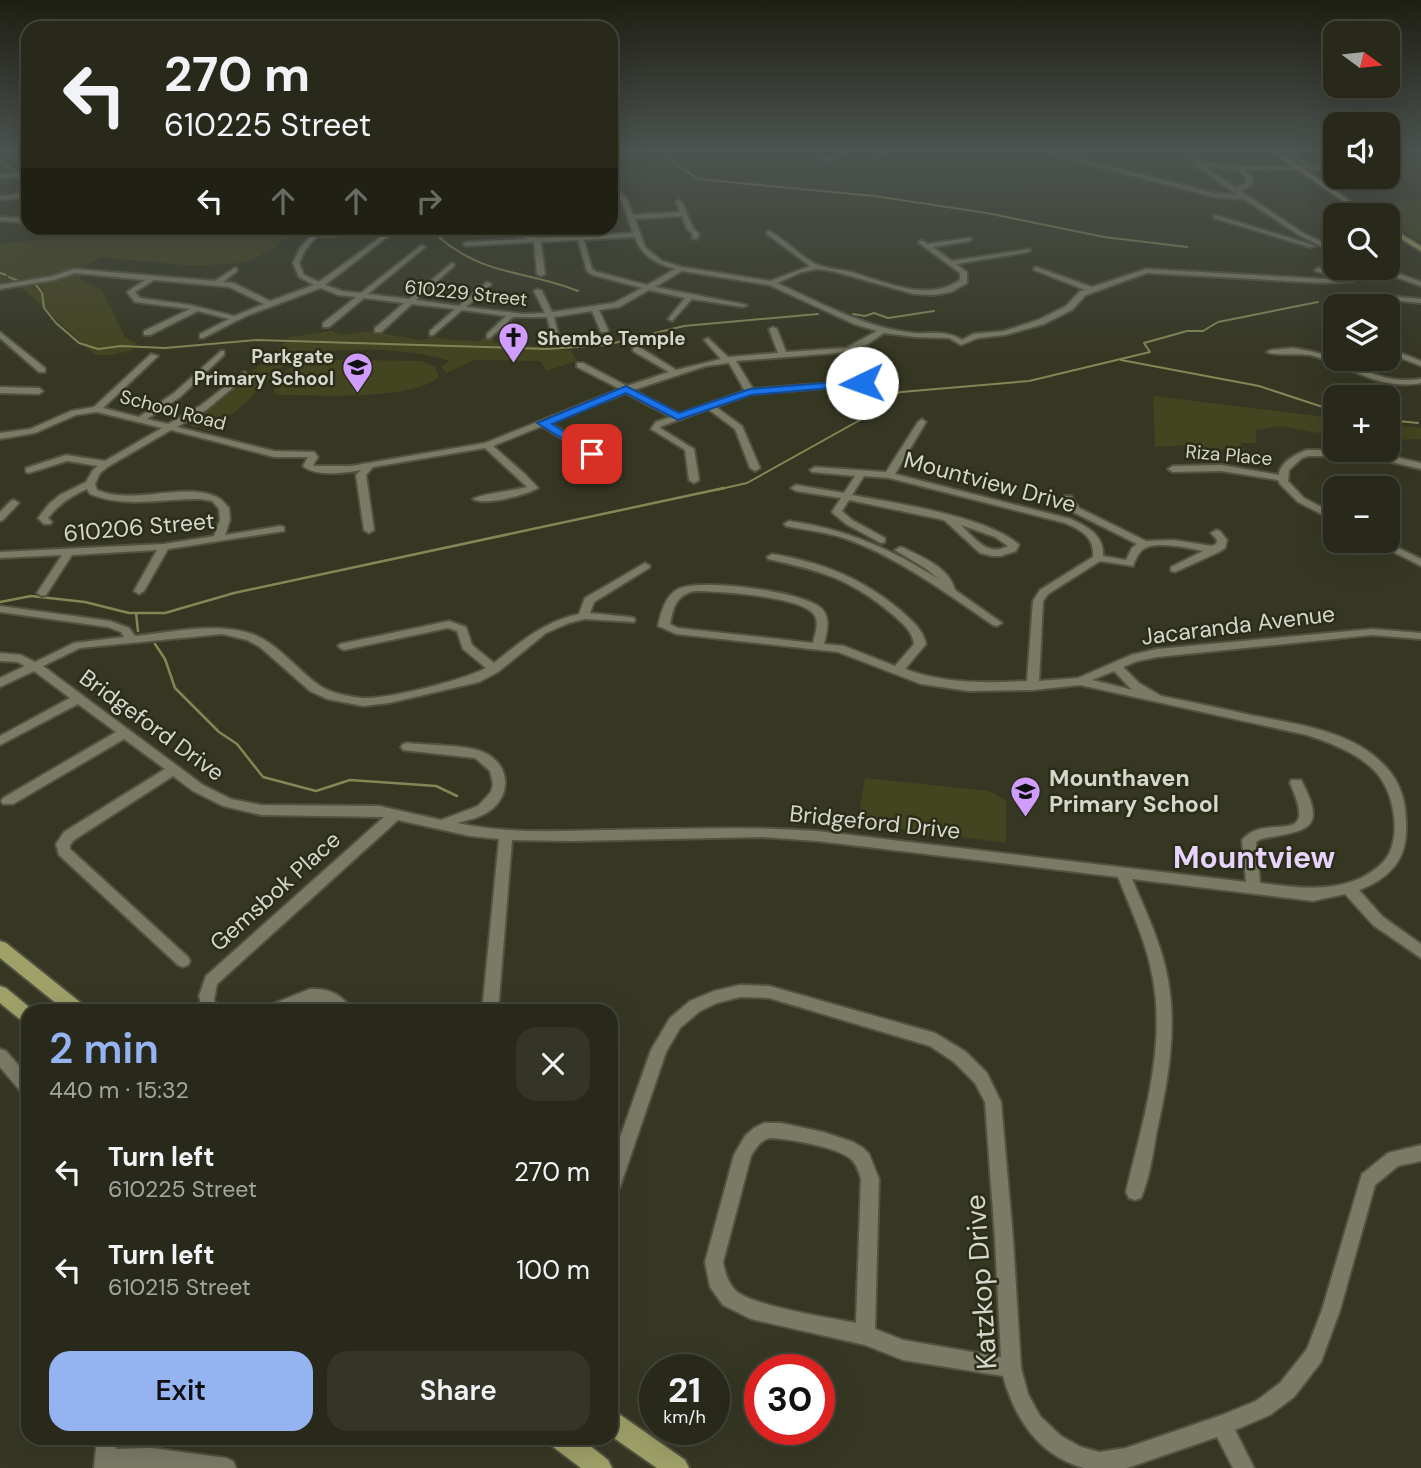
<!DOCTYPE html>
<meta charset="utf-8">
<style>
:root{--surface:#28291a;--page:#343527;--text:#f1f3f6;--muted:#a5a6a2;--line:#444539;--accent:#95b2f1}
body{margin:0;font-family:"DM Sans",sans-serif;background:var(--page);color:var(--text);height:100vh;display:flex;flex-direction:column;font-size:26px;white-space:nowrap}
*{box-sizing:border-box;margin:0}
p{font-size:23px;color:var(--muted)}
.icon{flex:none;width:38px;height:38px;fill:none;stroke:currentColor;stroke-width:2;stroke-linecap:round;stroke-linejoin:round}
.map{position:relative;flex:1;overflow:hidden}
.drawer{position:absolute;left:21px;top:1004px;width:597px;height:441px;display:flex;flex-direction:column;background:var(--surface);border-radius:21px;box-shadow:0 7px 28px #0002,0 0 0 2px var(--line)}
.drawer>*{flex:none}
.banner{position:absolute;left:21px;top:21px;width:597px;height:214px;border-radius:21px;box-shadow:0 7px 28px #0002,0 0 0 2px var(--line);background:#28291a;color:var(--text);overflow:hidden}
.needle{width:46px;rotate:105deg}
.fabs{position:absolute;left:1323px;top:21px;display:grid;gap:14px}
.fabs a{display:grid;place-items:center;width:77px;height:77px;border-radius:14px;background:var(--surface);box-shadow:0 7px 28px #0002,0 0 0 2px var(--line);font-size:35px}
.speed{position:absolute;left:639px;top:1354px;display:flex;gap:14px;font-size:35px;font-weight:700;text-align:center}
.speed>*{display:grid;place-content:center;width:91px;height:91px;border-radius:50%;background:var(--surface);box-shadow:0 7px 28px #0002,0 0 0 2px var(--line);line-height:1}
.speed small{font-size:18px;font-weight:400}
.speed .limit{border:10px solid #d22;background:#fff;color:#111}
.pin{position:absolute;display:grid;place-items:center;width:60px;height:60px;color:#fff;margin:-30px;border-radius:14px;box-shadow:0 4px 10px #0006}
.me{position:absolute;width:77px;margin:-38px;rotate:267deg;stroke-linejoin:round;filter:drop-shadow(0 0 5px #0008)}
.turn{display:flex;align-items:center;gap:24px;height:147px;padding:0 28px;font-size:32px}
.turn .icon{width:91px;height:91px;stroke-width:2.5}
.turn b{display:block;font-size:49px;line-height:60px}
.lanes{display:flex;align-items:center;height:66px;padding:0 28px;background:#0003;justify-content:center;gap:35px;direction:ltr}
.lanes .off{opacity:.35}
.round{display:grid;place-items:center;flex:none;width:74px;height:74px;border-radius:21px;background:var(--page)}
.headline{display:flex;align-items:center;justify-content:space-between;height:119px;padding:0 28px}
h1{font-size:42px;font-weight:600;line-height:52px;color:var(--accent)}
.primary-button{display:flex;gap:14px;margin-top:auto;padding:14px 28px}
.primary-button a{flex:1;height:80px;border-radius:21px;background:var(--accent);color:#111;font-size:28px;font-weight:600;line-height:80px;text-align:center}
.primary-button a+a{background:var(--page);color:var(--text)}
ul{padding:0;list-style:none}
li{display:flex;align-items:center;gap:21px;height:98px;padding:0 28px}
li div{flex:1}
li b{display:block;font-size:26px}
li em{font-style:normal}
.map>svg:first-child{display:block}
.green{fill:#434420}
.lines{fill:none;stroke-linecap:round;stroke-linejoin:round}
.stream-far1{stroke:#848656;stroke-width:2}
.stream{stroke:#848656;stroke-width:2.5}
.minor-casing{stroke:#525241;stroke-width:4}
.major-casing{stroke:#525241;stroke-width:4}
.minor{fill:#7a7b65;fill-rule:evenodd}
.major{fill:#9fa169;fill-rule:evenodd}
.route{fill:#1a73e8;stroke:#114b97;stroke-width:2}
.labels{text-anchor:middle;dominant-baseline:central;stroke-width:5;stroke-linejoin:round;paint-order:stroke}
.far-street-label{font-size:19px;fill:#d6d7cb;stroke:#2c2d19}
.far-poi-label{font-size:19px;font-weight:bold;fill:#d6d7cb;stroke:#2c2d19;text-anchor:start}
.street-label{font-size:23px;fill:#d6d7cb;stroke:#2c2d19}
.poi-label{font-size:23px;font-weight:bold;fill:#d6d7cb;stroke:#2c2d19;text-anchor:start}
.near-street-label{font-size:28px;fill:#d6d7cb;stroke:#2c2d19}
.district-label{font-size:30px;font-weight:bold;fill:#e7d3fc;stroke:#2c2d19}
</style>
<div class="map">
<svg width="1421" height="1468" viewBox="0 0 1421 1468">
<rect width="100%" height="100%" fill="#363723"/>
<g class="green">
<path d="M1400,151L1421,156V186L1388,175V156Z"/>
<path d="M1421,199V242L1388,221V215H1378L1357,203L1376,205Z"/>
<path d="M90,228H299L275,248L244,263L192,266L101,257L80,269L48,278L0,285V244L66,237L69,230Z"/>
<path d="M80,274V279L102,290L125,337L136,343L132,350L111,355H95L20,286Z"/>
<path d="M330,331L346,335L369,331L420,340L435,337L448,340L480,341L483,338L493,339L494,343L550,347L554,338L563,340L559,349L571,351L577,361L546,371L541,361L475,360L446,373L441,367L449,361C416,348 314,342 285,365C255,387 234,428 193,427L188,423L222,398L238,382L252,380L256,375L248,374L272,356L290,337Z"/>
<path d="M357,360L421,361L435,367L439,377C411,401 318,395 279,395L274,393C280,354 327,361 357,360Z"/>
<path d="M1153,396L1335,418V436L1279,426L1255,430L1257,443H1240L1245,450L1203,449L1201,444L1155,447Z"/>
<path d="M1388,424L1421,428V439L1388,440Z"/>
<path d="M865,778L989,791L1006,801V843L864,824L858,820Z"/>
</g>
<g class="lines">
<g class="stream-far1">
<path d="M657,151L698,179L874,196L987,213L1104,237L1187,247"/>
<path d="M0,161L19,174"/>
<path d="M434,228L441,233L440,238C484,276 529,271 578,291"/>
<path d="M0,273L6,275"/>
<path d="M9,277L21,282"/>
<path d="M36,285L42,293L44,308L56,323L79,343L98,349L121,346L165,348L257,340L547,349L606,345L684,326L818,314"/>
<path d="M853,314L865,316L874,313L888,318L934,311"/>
<path d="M1121,360L1259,386L1335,411"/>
<path d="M1388,420L1418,423"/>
<path d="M716,490L747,483L860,420L872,400L901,392L1029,381L1150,352L1144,343L1187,331H1203L1218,322L1318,302"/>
</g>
<g class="stream">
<path d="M0,602L31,596L85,602L129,613H165L234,593L724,488"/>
<path d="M136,613L138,631"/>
<path d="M155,644L165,659L175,688L219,732L237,744L263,777L316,791L350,780L436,786L457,796"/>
</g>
<defs>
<g id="minor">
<path d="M843,151H851L831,161L817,159L830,157Z"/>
<path d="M886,151H895L881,157L876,156Z"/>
<path d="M1039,151H1049L1214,193L1238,195L1194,165L1190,151H1196L1201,163L1241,166H1304L1283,151H1290L1311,166L1335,165V169L1245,170L1252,178V185L1240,191L1303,233L1335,248V253L1299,235L1244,199L1214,197ZM1204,166L1239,170L1246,178V184L1236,188Z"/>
<path d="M1406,151L1421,153V157L1407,152Z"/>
<path d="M611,169L620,171L621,172L618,174L611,173Z"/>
<path d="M28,173V177L0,178V174Z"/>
<path d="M611,185L627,199L633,215L680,212L676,202L679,200L682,202L693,228L699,234L697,239L692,238L693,234L687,229L682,216L635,219L645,247L662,261L682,267L770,281L810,266L767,234V232L769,231C785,239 803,259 818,265C828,269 840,269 851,272C886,282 927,303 960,280V273L919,243V241H923L928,244L971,238V240L969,241L933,247L952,261L1030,249V251L1028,252L956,264L967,272V283L951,292L934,295L914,294L832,271L817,269L802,272L777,283C821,303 865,328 914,333C931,334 947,330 962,340L973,334L1004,331L1038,320L1066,306L1080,291L1085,290L1034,270V268L1036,267L1092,287L1146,269L1324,279L1339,278L1316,271L1315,270L1318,268L1350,275L1363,274L1375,268H1384L1421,282V286L1381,272L1353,281L1324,283L1147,273L1086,295L1072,310L1044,324L1005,335L978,338L961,345L949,338L915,337L884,333L866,345L847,352L736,361L753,389L887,379L891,381L887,383L751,394L716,407L742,426L760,468L755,471L750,468L735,429L708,409L662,426L660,428L694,449L699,480L694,483L689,480L685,450L651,429L656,422L671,417L626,393L549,423C570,436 608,449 597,479L594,480L589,477L591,467L588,455L542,426L493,446L526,475L538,488C526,495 485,506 473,499C483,493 513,491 527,487L485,448L373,467L366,475L374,530L369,533L364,530L356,475L361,470C345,473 316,477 303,466L308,457H274L171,430L109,466L100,473L95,484L97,490C136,506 183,481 217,497C222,499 225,504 229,508L230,520L225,535L280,526L284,527V531L168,549L144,591L139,594L134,591L157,550L72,555L46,595L42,596L37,593L62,555L0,558V552L164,544L214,536L220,520L219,509L212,501L201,499C163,498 126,509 90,494L87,489C71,496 59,504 48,518L52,522L50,524H44L38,518L49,504L60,495L86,482L93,470L98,466L67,461L29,473L26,472V468L66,455L105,461L162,428L97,412L76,415L35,433L0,439V433L30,429L71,411L94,407L151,354L158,356L103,408L139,417L174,393L221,351H224V355L180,397L147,419L168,424L200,406L244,372L248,374L247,376L206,410L177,427L274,451L314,452L318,457L313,465L315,466H351L485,443L620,389L577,367V363H583L627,386L669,372L633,351V347H639L676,370L721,359L704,340L708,338L728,357L778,353L769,329L773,327L777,329L786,352L846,348L877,331L854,324L769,285L682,271L655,287L747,305L743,307L692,299L672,321L668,319L685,298L649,290L619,307L599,310L608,330L607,332H601L592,311L554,317L559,338L552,336L547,317H513L490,338H487V334L506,316L462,310L433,335H430V331L455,309L412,304L381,332H375V328L404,303L364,298L329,327H323V323L356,297L338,295L321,288L246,316L203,338H200V334L229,319L198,311L150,335H144V331L190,309L135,302L127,292L145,280L75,273L54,280L0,289V285L53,276L74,269L215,281L235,268L237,269V271L223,282L234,283L270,301L314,285L299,277L293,263L300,248L318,228H324L321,232H336L343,228H350L337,236H317L305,250L299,263L304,275L319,282L393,228H399L325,285L342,291L361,293L422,245L425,247L424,248L368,294L409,299L452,263L454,264V266L416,300L459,306L487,282L491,284L490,286L466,307L524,314L545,313L534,291L538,289L542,291L552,312L614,303L642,288L593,275L587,271L578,240L541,242L545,274L541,276L537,274L534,242L466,246L463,244L466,242L527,239L498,228H506L538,238L633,233L622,201L611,190ZM635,237C642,257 656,263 675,269L647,285L597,272L592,269L584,240ZM154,280L229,287L264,304L234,316L190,305L140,298L135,292ZM729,363L745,391L679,414L633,390L706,366Z"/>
<path d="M28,193V197L0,200V196Z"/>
<path d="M1214,216H1218L1315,246L1310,247L1214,218Z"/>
<path d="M0,217L21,218L28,222V227L19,222L0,221Z"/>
<path d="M1390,296L1421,299V303L1391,300L1374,306H1364Z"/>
<path d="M0,332L45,368V372H39L0,338Z"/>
<path d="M1292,348C1307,350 1321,353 1335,358C1366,370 1386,384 1421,379V383C1377,391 1350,365 1310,355C1298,353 1275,356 1267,352L1271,350Z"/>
<path d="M1388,348L1421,361V366L1388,353Z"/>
<path d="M0,387L39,388L43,391L39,394L0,393Z"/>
<path d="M922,419L926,422L895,474L1071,519C1088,527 1104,535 1103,556L1126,560L1132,548L1137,544L1073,512L1063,498L1065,496H1071L1079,508L1146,541L1174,540L1212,546L1216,544L1217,540L1211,533L1216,530L1220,531L1227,540L1225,548L1219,552L1175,572L1171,571V567L1203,551C1189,548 1152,539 1141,551C1137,555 1135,561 1133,566L1100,561L1048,594L1043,601L1039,681L1078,678L1131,655L1157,649L1372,629L1421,633V639L1372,635L1157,657L1138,661L1123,667L1139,683L1161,696C1191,702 1221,708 1250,715C1294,724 1351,730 1384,765C1403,784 1407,807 1406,833C1405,863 1386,880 1359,890L1383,917L1421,944V958L1373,925L1345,894L1313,901L1132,879C1146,912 1162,945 1168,980C1177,1030 1168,1081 1157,1130C1153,1152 1150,1177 1141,1198L1135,1200L1129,1198L1126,1192C1142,1124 1166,1050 1153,979C1147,943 1131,910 1118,877L817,841L762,837L573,841L512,840L498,1012H482L499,839L470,836L398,820L217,984L214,1000L219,1012H203L199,996L206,976L384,817L261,815L223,806L193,791L173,776L74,840L70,845V849L188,957L190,961L188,965L183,967L178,965L59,855L56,844L64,832L165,769L124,739L13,804H3L1,801L3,798L116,732L78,704L0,745V736L70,698L34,671L0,687V678L25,666L18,662L0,661V653L21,655L35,662L74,643L124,637L121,632L108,627L0,612V606L110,621L129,628L135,636C173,632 216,622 252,634C277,643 296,668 316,683C328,693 346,696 361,698C386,700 464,680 486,668L463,649L457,631L448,628L344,650L340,648L338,646L340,644L449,621L466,627L472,645L494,663C522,641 543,622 579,614L585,598L645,563L650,566L649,568L594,602L590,613L630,617L634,618L635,620L634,622L584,619L569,623L546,633L498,672L479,682L389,703L363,706L327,699L310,691L260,647L247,640L222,634L80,648L43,666L203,785L231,799L261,805L379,806L441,820L478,806L491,792L493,784L490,771L475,758L403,750L401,747L403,744L407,743C425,745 468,745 483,752C510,763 513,796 488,812C479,818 468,820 457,823C506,834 558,831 607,830C677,829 747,826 817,831L1246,882L1242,840C1266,810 1321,852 1290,783L1291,780H1301C1329,832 1305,830 1261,839L1256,842L1260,883C1295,887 1327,893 1361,878C1371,873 1383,865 1389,854C1401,829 1393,788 1373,769C1355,752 1331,743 1307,735L1080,685L1033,690L969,691L921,684L838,652L676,634L658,626C661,613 665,596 678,589C699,578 803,591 821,608C831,617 827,632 824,644L844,646L895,666L914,644C912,630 902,623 892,614C849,578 821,571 768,559L767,557L772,554C821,562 862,578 900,610C911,620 923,629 926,644L905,669C945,684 985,683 1027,681L1033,601L1040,590L1093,557C1095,537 1081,530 1065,523L889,478L864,476L852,495C894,503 990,517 1019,545L1016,551L1001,556H992L980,553L944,520L849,500L842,511L852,520L885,538V542L881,543L846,524L834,514L832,512L841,498L796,491L791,488L796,485L844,493L855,476L812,472L810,470L815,467L886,472L918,422ZM961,525L995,537L1008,546C988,557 975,539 961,525ZM694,591C715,591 805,596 815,616C819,624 815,634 813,643L678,628L670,624C673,608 676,595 694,591ZM1114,671L1131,689L1133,690L1092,680Z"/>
<path d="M1307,450H1365L1421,463V469L1365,456H1308L1302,458L1289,470L1288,481L1304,498L1335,514V521L1298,502L1280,484L1278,480L1221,471L1173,472L1168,469L1173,466L1221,465L1279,475C1280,462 1296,454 1307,450Z"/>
<path d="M14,500L19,503L3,520L0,521V512L11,501Z"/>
<path d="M789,521C847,529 891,549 940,580L925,568L895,550L900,547L904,548C923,558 949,567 955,590L1002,623L997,626L993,625C946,593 898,557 844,538C825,532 805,530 786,526L784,524Z"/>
<path d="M1372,541H1384L1421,559V566Z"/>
<path d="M740,985L769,986L935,1033L966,1052L987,1073L1001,1102L1013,1239L1021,1368L1028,1394L1040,1416L1061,1436L1081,1447L1099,1452L1126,1448L1222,1415L1256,1401L1280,1383L1307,1349L1322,1310L1362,1174L1388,1153L1421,1145V1161L1398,1166L1375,1185L1340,1310L1321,1362L1294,1397L1270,1415L1235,1430L1254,1468H1233L1217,1437L1127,1468H1084C1039,1456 1015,1419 1003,1376L903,1360L865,1345L751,1319L723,1305L710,1287L705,1262L734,1155L745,1136L754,1128L764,1123H781L823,1132L853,1142L863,1148L869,1154L879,1179L875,1329L903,1340L1001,1357L995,1239L985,1102L975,1083L954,1062L930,1046L769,998L740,997L717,1003L700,1011L680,1028L666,1052L620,1187L617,1193L611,1195V1163L651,1050L670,1018L690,1001L714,991ZM771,1138C790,1139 837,1147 851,1159C857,1165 859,1172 861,1179L856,1323C830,1318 753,1306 736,1291C728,1283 725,1273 723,1262L751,1156C756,1148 761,1139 771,1138Z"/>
<path d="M310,989C329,988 344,995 353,1012H336L325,1003L319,1002L303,1004L287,1012H263L265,1007Z"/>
<path d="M0,1049L6,1051L28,1076V1095L22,1093L0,1067Z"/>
<path d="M97,1438H117L116,1449L151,1448L226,1458L233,1461L236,1468H94Z"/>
</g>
<g id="major">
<path d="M1270,151H1278L1371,215H1363Z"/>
<path d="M1388,226L1421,246V251L1388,231Z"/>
<path d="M0,941L6,943L86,1007L89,1012H67L0,958Z"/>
<path d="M0,986L6,988L34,1011L28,1012V1024L22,1021L0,1003Z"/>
<path d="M611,1411L619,1414L685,1460L689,1468H657L611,1436Z"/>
<path d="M549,1438H580L608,1460L612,1468H581L552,1446Z"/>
</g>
</defs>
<use href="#minor" class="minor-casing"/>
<use href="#major" class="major-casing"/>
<use href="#minor" class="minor"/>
<use href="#major" class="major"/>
</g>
<linearGradient id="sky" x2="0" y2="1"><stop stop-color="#1e1e13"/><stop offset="0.42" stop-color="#4c5350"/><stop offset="1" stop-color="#4c5350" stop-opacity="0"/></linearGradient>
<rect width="1421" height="357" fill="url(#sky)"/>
<path class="route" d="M862,380L867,383L866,385L751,395L678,420L626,393L552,424L596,451V456L592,457L537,423L626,386L679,413L750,389Z"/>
<defs>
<symbol id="church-pin" viewBox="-11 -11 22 30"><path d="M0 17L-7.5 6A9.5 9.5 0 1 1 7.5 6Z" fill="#d09dff" stroke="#2c2d19"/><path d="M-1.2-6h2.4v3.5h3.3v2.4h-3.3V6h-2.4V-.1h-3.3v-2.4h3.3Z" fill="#111"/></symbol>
<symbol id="school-pin" viewBox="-11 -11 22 30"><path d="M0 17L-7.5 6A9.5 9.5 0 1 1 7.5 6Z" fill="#d09dff" stroke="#2c2d19"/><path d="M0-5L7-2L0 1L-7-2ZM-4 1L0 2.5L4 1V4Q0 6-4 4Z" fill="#111"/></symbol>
</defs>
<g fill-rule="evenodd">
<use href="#church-pin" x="496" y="320" width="35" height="47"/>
<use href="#school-pin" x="340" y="350" width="35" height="47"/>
<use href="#school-pin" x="1008" y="774" width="35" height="47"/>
</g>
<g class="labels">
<g class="far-street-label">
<text transform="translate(466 293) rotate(6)">610229 Street</text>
<text transform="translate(173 410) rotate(15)">School Road</text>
<text transform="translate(1229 455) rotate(5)">Riza Place</text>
</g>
<g class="far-poi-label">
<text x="537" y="338">Shembe Temple</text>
<text x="334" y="356" text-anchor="end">Parkgate<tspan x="334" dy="22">Primary School</tspan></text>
</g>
<g class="street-label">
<text transform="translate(990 482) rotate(15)">Mountview Drive</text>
<text transform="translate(139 527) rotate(-5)">610206 Street</text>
<text transform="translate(1238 625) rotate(-7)">Jacaranda Avenue</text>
<text transform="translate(152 725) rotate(36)">Bridgeford Drive</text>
<text transform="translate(875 822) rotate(6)">Bridgeford Drive</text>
<text transform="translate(275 891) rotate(-42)">Gemsbok Place</text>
</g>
<g class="poi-label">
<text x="1049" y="778">Mounthaven<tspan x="1049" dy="26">Primary School</tspan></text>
</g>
<g class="near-street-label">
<text transform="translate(981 1282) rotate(-94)">Katzkop Drive</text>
</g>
<g class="district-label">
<text x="1254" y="857">Mountview</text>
</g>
</g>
</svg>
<div class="fabs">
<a><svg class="needle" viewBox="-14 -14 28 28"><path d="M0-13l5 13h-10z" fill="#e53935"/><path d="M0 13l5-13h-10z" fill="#a5a6a2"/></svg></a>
<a><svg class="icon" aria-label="sound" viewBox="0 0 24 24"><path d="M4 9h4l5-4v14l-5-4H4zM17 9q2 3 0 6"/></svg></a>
<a><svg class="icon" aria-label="search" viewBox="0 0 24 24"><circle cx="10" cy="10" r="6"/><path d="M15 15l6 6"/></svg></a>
<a><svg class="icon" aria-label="layers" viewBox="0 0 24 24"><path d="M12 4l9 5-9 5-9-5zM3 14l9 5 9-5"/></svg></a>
<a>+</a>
<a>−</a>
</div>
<div class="speed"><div>21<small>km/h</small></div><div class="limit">30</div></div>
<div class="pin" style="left:592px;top:454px;background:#d93025"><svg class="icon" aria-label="arrive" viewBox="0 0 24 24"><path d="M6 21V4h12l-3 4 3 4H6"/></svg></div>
<svg class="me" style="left:862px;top:383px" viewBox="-20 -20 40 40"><circle r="19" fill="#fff"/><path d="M0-13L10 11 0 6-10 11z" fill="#1a73e8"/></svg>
<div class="banner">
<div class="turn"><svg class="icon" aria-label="left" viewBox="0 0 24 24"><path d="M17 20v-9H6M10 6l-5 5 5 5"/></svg><div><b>270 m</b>610225 Street</div></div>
<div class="lanes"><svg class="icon" aria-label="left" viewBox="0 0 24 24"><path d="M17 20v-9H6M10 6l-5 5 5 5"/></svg><svg class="icon off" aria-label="ahead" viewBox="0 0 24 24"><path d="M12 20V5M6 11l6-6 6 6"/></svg><svg class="icon off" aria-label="ahead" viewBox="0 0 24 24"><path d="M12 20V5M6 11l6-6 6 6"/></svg><svg class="icon off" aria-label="right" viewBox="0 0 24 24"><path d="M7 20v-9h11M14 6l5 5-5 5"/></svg></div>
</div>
<section class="drawer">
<div class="headline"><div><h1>2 min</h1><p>440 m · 15:32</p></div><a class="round"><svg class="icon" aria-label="close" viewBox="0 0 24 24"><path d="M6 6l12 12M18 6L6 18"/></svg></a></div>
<ul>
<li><svg class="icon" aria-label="left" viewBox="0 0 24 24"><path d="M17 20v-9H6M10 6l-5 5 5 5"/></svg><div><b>Turn left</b><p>610225 Street</p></div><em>270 m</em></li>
<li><svg class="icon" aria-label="left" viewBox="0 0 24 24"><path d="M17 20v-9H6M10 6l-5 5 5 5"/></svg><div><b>Turn left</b><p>610215 Street</p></div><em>100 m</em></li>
</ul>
<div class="primary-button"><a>Exit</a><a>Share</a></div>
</section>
</div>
